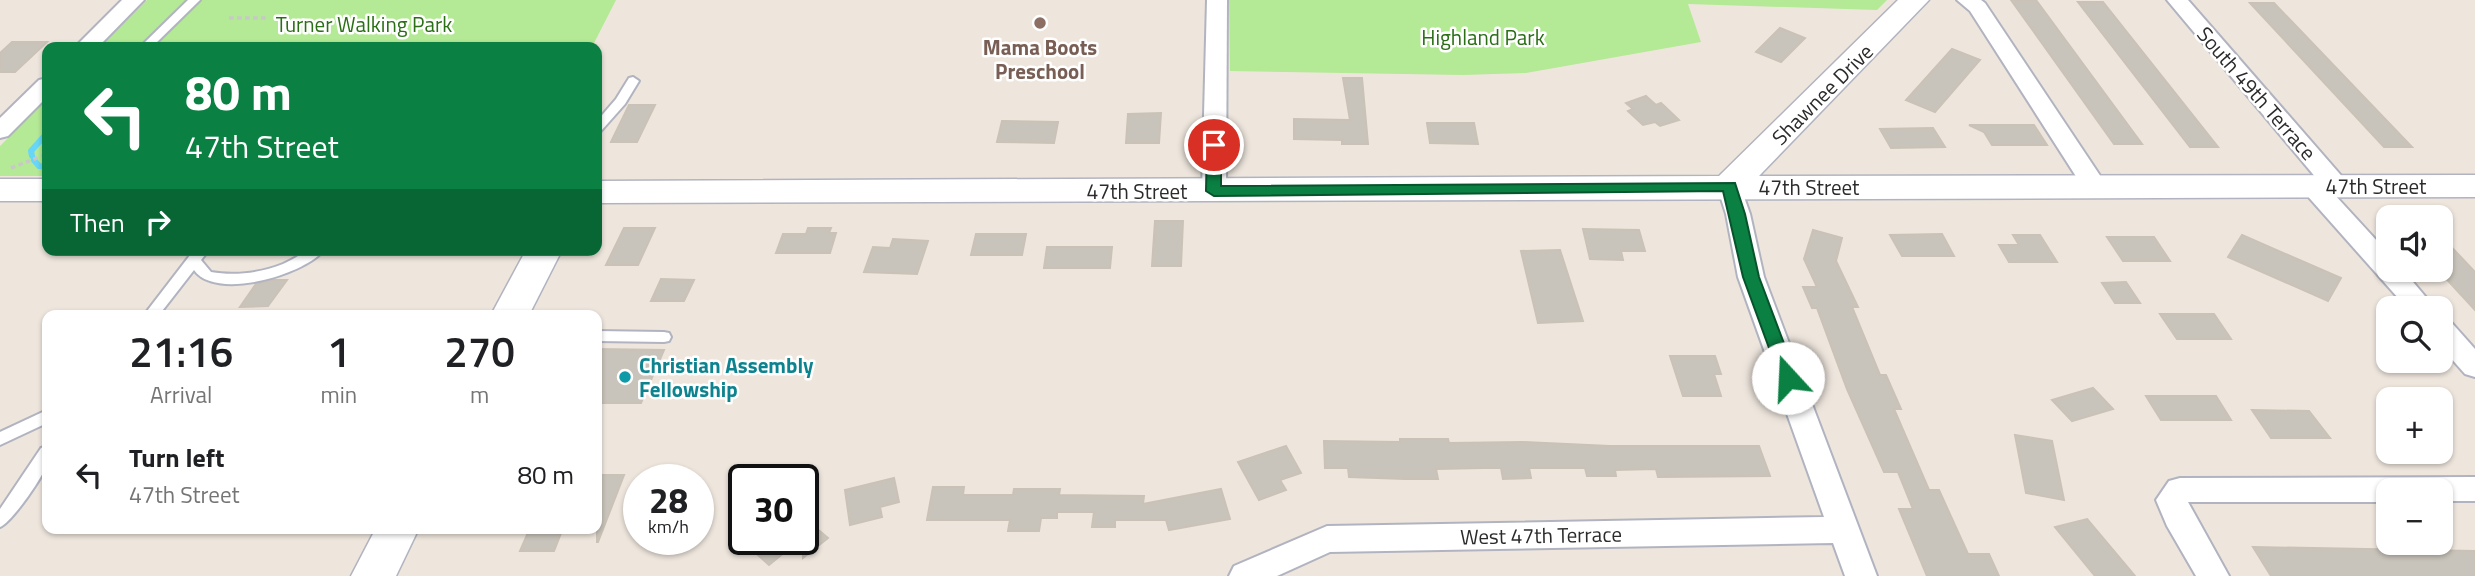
<!DOCTYPE html>
<meta charset="utf-8">
<style>
:root{--surface:#fff;--page:#f6f6f6;--text:#202124;--muted:#757577}
body{margin:0;font-family:"Titillium Web",sans-serif;background:var(--page);color:var(--text);height:100vh;display:flex;flex-direction:column;font-size:26px;white-space:nowrap}
*{box-sizing:border-box;margin:0}
p{font-size:23px;color:var(--muted)}
.icon{flex:none;width:38px;height:38px;fill:none;stroke:currentColor;stroke-width:2;stroke-linecap:round;stroke-linejoin:round}
.map{position:relative;flex:1;overflow:hidden}
.side{position:absolute;left:42px;top:310px;width:560px;height:224px;display:flex;flex-direction:column;background:var(--surface);border-radius:14px;box-shadow:0 2px 5px #0004}
.side>*{flex:none}
.top-card{position:absolute;left:42px;top:42px;width:560px;height:214px;border-radius:14px;box-shadow:0 2px 5px #0004;background:#0b8043;color:#fff;overflow:hidden}
.buttons{position:absolute;left:2376px;top:205px;display:grid;gap:14px}
.buttons a{display:grid;place-items:center;width:77px;height:77px;border-radius:14px;background:var(--surface);box-shadow:0 2px 5px #0004;font-size:35px}
.speed{position:absolute;left:623px;top:464px;display:flex;gap:14px;font-size:35px;font-weight:700;text-align:center}
.speed>*{display:grid;place-content:center;width:91px;height:91px;border-radius:50%;background:var(--surface);box-shadow:0 2px 5px #0004;line-height:1}
.speed small{font-size:18px;font-weight:400}
.speed .limit{border:4px solid #111;border-radius:10px;background:#fff;color:#111}
.pin{position:absolute;display:grid;place-items:center;width:60px;height:60px;color:#fff;margin:-30px;border:4px solid #fff;border-radius:50%;box-shadow:0 2px 7px #0007}
.me{position:absolute;width:77px;margin:-38px;rotate:340deg;stroke-linejoin:round;filter:drop-shadow(0 0 5px #0008)}
.turn{display:flex;align-items:center;gap:24px;height:147px;padding:0 28px;font-size:32px}
.turn .icon{width:91px;height:91px;stroke-width:2.5}
.turn b{display:block;font-size:49px;line-height:60px}
.then{display:flex;align-items:center;height:66px;padding:0 28px;background:#0003;gap:14px;font-size:26px}
.eta{display:flex;justify-content:space-evenly;align-items:center;height:119px;text-align:center}
.eta b{font-size:42px;font-weight:600;line-height:49px}
ul{padding:0;list-style:none}
li{display:flex;align-items:center;gap:21px;height:91px;padding:0 28px}
li div{flex:1}
li b{display:block;font-size:26px}
li em{font-style:normal}
.map>svg:first-child{display:block}
.green{fill:#b4e995}
.lines{fill:none;stroke-linecap:round;stroke-linejoin:round}
.stream{stroke:#68d6f8;stroke-width:6}
.building{fill:#c9c4bb;stroke:#cac2b6;stroke-width:2}
.lane-casing{stroke:#b1b4c0;stroke-width:4}
.street-casing{stroke:#b1b4c0;stroke-width:4}
.secondary-casing{stroke:#b1b4c0;stroke-width:3}
.path{stroke:#c8c8c8;stroke-width:3.5;stroke-dasharray:4.5 3.5;stroke-linecap:butt}
.lane{fill:#fff;fill-rule:evenodd}
.street{fill:#fff;fill-rule:evenodd}
.secondary{fill:#fff;fill-rule:evenodd}
.route{fill:#0b8043;stroke:#07532c;stroke-width:2}
.education-dot{fill:#8d6e63;stroke:#fff;stroke-width:2.5}
.culture-dot{fill:#0f9aa8;stroke:#fff;stroke-width:2.5}
.labels{text-anchor:middle;dominant-baseline:central;stroke-width:5;stroke-linejoin:round;paint-order:stroke}
.park-label{font-size:21px;fill:#2a6f15;stroke:#fff}
.education-label{font-size:21px;font-weight:bold;fill:#785e54;stroke:#fff}
.street-label{font-size:21px;fill:#2b2b2b;stroke:#fff}
.culture-label{font-size:21px;font-weight:bold;fill:#0d838f;stroke:#fff;text-anchor:start}
</style>
<div class="map">
<svg width="2475" height="576" viewBox="0 0 2475 576">
<rect width="100%" height="100%" fill="#eee6dd"/>
<g class="green">
<path d="M147,0H616L592,47H100Z"/>
<path d="M1229,0H1887L1877,10L1688,4L1701,42L1526,73L1463,75L1230,71Z"/>
<path d="M47,99V176H0V146Z"/>
</g>
<g class="lines">
<g class="stream">
<path d="M32,156L31,151L47,133"/>
<path d="M34,160L39,166L47,167"/>
</g>
</g>
<g class="building">
<path d="M2011,0H2036L2142,144H2114Z"/>
<path d="M2078,2H2103L2218,147H2190Z"/>
<path d="M2250,3H2274L2412,147H2384Z"/>
<path d="M1780,28L1805,38L1781,62L1756,52Z"/>
<path d="M12,42H47L15,72H0V53Z"/>
<path d="M1952,49L1980,60L1935,112L1906,100Z"/>
<path d="M1343,78H1362L1368,144H1342V140L1294,139V119L1350,120Z"/>
<path d="M1646,96L1656,105L1661,103L1679,120L1660,126L1655,122L1643,125L1628,111L1633,109L1626,103Z"/>
<path d="M629,105H655L637,142H611Z"/>
<path d="M1161,113L1159,143H1126L1128,114Z"/>
<path d="M1002,121L1058,122L1054,143L997,142Z"/>
<path d="M1427,123H1474L1478,144L1430,143Z"/>
<path d="M1969,125H2034L2047,145H1992L1984,132Z"/>
<path d="M1933,128L1945,147L1891,148L1880,129Z"/>
<path d="M1155,221H1183L1181,266H1152Z"/>
<path d="M624,228H655L638,265H606Z"/>
<path d="M808,228H831L829,233H836L830,253H776L783,234H806Z"/>
<path d="M1583,229L1639,230L1645,251H1621L1623,260L1590,259Z"/>
<path d="M1813,230L1842,238L1836,261L1858,307H1852L1880,375H1886L1901,409H1894L1929,490H1939L1968,554H1989L1999,576H1927L1899,509H1913L1898,472H1884L1847,389L1817,308H1812L1803,287H1817L1804,259Z"/>
<path d="M976,234H1026L1022,255H971Z"/>
<path d="M1942,234L1954,256H1902L1890,235Z"/>
<path d="M2013,235H2040L2057,262H2009L1999,245H2019Z"/>
<path d="M2242,235L2341,278L2328,301L2228,257Z"/>
<path d="M2441,236L2475,272V310L2441,273Z"/>
<path d="M2107,237H2154L2170,261H2123Z"/>
<path d="M893,239L928,241L917,274L864,272L873,247L890,248Z"/>
<path d="M1047,247H1112L1110,268H1044Z"/>
<path d="M1560,250L1583,321L1538,323L1521,251Z"/>
<path d="M661,279L694,280L684,301H651Z"/>
<path d="M273,280H287L268,306L240,307L256,284Z"/>
<path d="M2126,282L2140,303H2115L2102,283Z"/>
<path d="M2160,314H2214L2231,339H2177Z"/>
<path d="M597,349L664,350L641,403H597Z"/>
<path d="M1670,356H1715L1721,374H1714L1721,396H1683Z"/>
<path d="M2093,388L2113,409L2072,421L2052,400Z"/>
<path d="M2146,396H2216L2231,420H2161Z"/>
<path d="M2252,410L2309,411L2330,438H2271Z"/>
<path d="M2015,435L2052,441L2064,500L2026,493Z"/>
<path d="M1400,439H1448L1449,443L1523,442L1610,446H1759L1770,476L1658,477L1656,469L1615,470L1616,476H1587L1585,468H1529L1531,478L1503,479L1501,468H1484L1436,469L1438,479H1405L1349,477L1348,468H1325L1324,441L1400,442Z"/>
<path d="M1286,446L1301,473L1280,480L1286,490L1259,500L1238,462Z"/>
<path d="M597,475H624L598,542H597Z"/>
<path d="M894,478L899,502L880,507L882,517L850,525L845,490Z"/>
<path d="M933,487H964L963,495H1013L1014,489H1060L1059,495L1144,496L1143,504L1221,489L1230,519L1169,530L1166,520H1115V527H1092L1094,512H1057V518H1041L1039,531H1008L1010,520H927Z"/>
<path d="M803,517L828,538L803,558Z"/>
<path d="M2087,519L2135,576H2095L2055,527Z"/>
<path d="M530,528H563L554,551H520Z"/>
<path d="M740,539H801L769,565Z"/>
<path d="M2253,547L2475,551V576H2271Z"/>
</g>
<g class="lines">
<defs>
<g id="lane">
<path d="M188,0H200L152,47H140Z"/>
<path d="M633,77L639,81L625,104L601,131L597,132V121L616,99L629,78Z"/>
<path d="M194,250H209L201,260L211,272C234,276 261,273 283,264C301,256 302,250 324,250C304,275 215,301 194,270L159,315H144Z"/>
<path d="M597,331L664,332L669,333L671,337L669,341L664,342L597,341Z"/>
<path d="M47,410V423L0,445V432Z"/>
<path d="M47,446C47,451 48,458 47,463C45,475 11,523 0,527V509L41,448Z"/>
</g>
<g id="street">
<path d="M122,0H144L98,47H75Z"/>
<path d="M1207,0H1227L1226,191L1223,197L1214,199L1205,197L1202,191Z"/>
<path d="M1957,0H1981L1985,3L2107,186L2104,192L2095,194L2086,192L1970,11Z"/>
<path d="M2167,0H2188L2345,180L2348,186L2345,192L2333,193L2389,254V270H2403L2435,308H2407L2304,192L2301,186L2304,180L2317,179Z"/>
<path d="M47,78V97L8,136L0,138V118L39,80Z"/>
<path d="M1729,178L1738,180L1750,214L1764,277L1877,576H1845L1833,543L1330,552L1277,576H1229L1234,566L1327,526L1824,517L1738,277L1726,214L1717,186L1720,180Z"/>
<path d="M2441,319L2451,322L2475,349V377L2465,374L2441,347Z"/>
<path d="M2475,477V501H2441V490H2389V502H2188L2229,576H2196L2167,526L2156,500L2169,481L2180,478Z"/>
</g>
<g id="secondary">
<path d="M1898,0H1929L1759,176L2475,175V197L597,203V181L1719,176Z"/>
<rect x="0" y="179" width="47" height="22"/>
<path d="M526,250H562L529,315H491Z"/>
<path d="M376,528H419L396,576H351Z"/>
</g>
</defs>
<use href="#lane" class="lane-casing"/>
<use href="#street" class="street-casing"/>
<use href="#secondary" class="secondary-casing"/>
<g class="path">
<path d="M229,18H268"/>
<path d="M11,168L47,154"/>
</g>
<use href="#lane" class="lane"/>
<use href="#street" class="street"/>
<use href="#secondary" class="secondary"/>
</g>
<path class="route" d="M1214,141L1221,145V186L1735,183L1745,214L1759,277L1797,378L1794,383H1782L1780,378L1743,277L1723,191L1214,196L1206,191L1207,145Z"/>
<circle class="education-dot" cx="1040" cy="23" r="7"/>
<circle class="culture-dot" cx="625" cy="377" r="7"/>
<g class="labels">
<g class="park-label">
<text x="364" y="24">Turner Walking Park</text>
<text x="1483" y="37">Highland Park</text>
</g>
<g class="education-label">
<text x="1040" y="47">Mama Boots<tspan x="1040" dy="24">Preschool</tspan></text>
</g>
<g class="street-label">
<text transform="translate(2257 93) rotate(49)">South 49th Terrace</text>
<text transform="translate(1822 94) rotate(-45)">Shawnee Drive</text>
<text x="2376" y="186">47th Street</text>
<text x="1809" y="187">47th Street</text>
<text x="1137" y="191">47th Street</text>
<text transform="translate(1541 535) rotate(-1)">West 47th Terrace</text>
</g>
<g class="culture-label">
<text x="639" y="365">Christian Assembly<tspan x="639" dy="24">Fellowship</tspan></text>
</g>
</g>
</svg>
<div class="buttons">
<a><svg class="icon" aria-label="sound" viewBox="0 0 24 24"><path d="M4 9h4l5-4v14l-5-4H4zM17 9q2 3 0 6"/></svg></a>
<a><svg class="icon" aria-label="search" viewBox="0 0 24 24"><circle cx="10" cy="10" r="6"/><path d="M15 15l6 6"/></svg></a>
<a>+</a>
<a>−</a>
</div>
<div class="speed"><div>28<small>km/h</small></div><div class="limit">30</div></div>
<div class="pin" style="left:1214px;top:145px;background:#d93025"><svg class="icon" aria-label="arrive" viewBox="0 0 24 24"><path d="M6 21V4h12l-3 4 3 4H6"/></svg></div>
<svg class="me" style="left:1788px;top:378px" viewBox="-20 -20 40 40"><circle r="19" fill="#fff"/><path d="M0-13L10 11 0 6-10 11z" fill="#0b8043"/></svg>
<div class="top-card">
<div class="turn"><svg class="icon" aria-label="left" viewBox="0 0 24 24"><path d="M17 20v-9H6M10 6l-5 5 5 5"/></svg><div><b>80 m</b>47th Street</div></div>
<div class="then">Then<svg class="icon" aria-label="right" viewBox="0 0 24 24"><path d="M7 20v-9h11M14 6l5 5-5 5"/></svg></div>
</div>
<section class="side">
<div class="eta">
<div><b>21:16</b><p>Arrival</p></div>
<div><b>1</b><p>min</p></div>
<div><b>270</b><p>m</p></div>
</div>
<ul>
<li><svg class="icon" aria-label="left" viewBox="0 0 24 24"><path d="M17 20v-9H6M10 6l-5 5 5 5"/></svg><div><b>Turn left</b><p>47th Street</p></div><em>80 m</em></li>
</ul>
</section>
</div>
